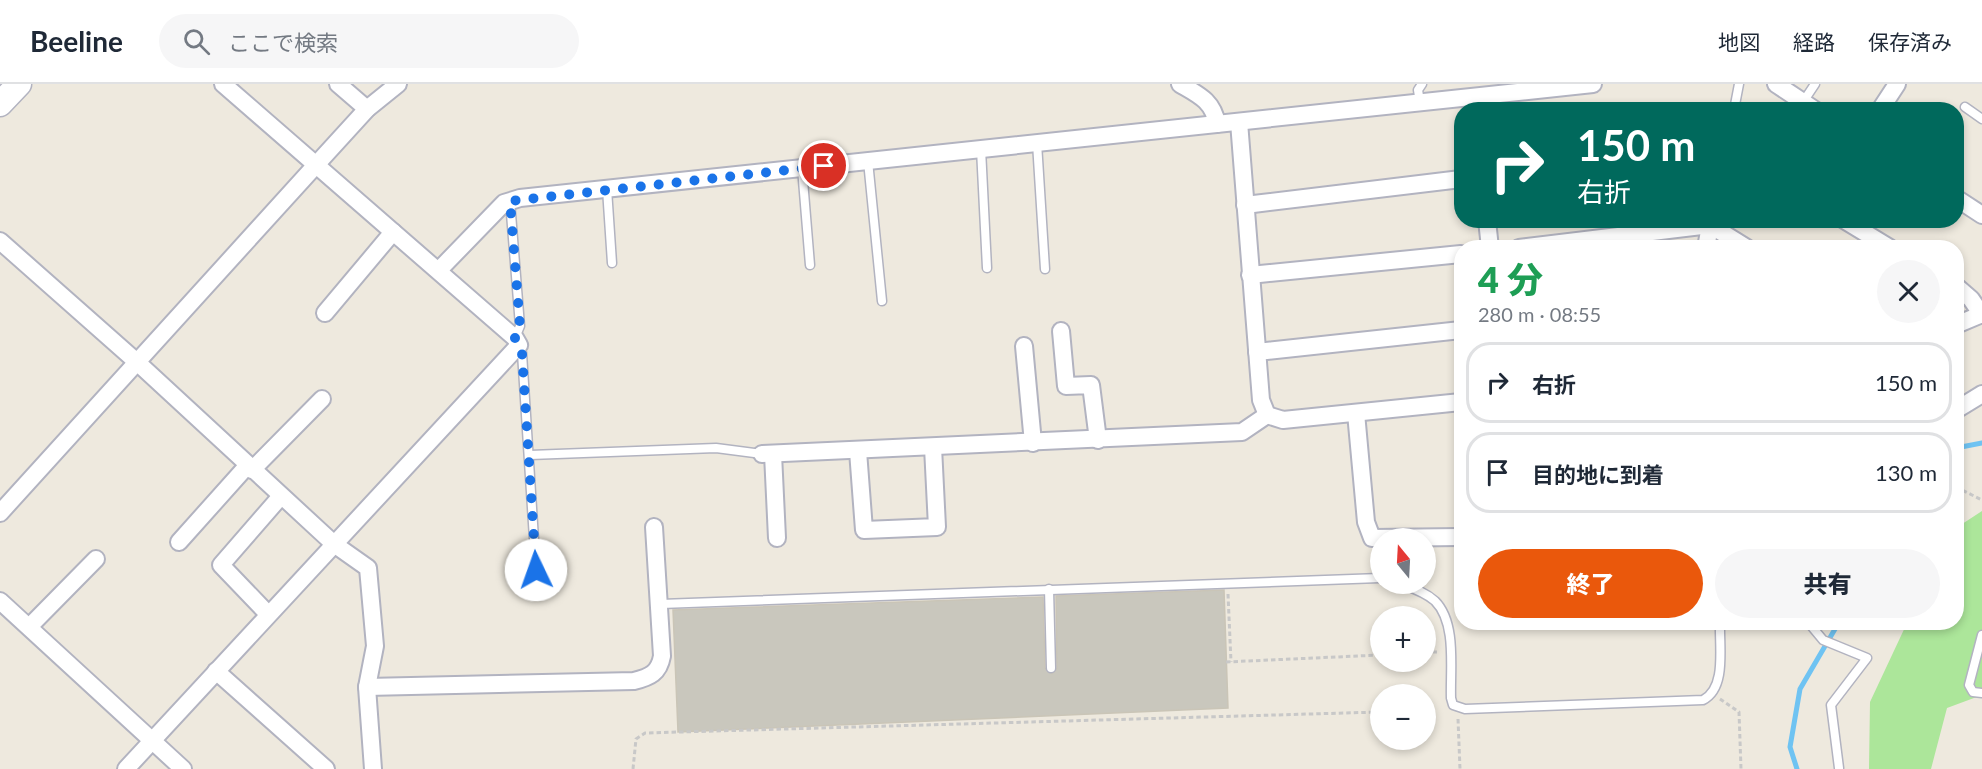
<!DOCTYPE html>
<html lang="ja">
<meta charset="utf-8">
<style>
:root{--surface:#fff;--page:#f6f6f7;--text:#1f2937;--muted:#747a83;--line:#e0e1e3;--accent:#ea580c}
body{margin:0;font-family:Lato,"Noto Sans JP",sans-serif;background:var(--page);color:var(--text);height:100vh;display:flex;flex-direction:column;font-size:22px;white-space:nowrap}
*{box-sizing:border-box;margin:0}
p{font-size:20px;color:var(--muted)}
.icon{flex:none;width:33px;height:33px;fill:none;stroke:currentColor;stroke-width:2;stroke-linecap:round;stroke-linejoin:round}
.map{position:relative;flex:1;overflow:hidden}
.sheet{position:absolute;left:1454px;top:156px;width:510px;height:390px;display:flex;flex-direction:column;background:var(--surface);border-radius:24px;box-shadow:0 3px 9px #0003}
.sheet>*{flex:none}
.guide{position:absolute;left:1454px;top:18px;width:510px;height:126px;border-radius:24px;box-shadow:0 3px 9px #0003;background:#00695c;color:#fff;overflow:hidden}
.needle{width:39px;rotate:342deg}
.buttons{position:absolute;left:1370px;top:444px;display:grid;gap:12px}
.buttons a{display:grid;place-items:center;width:66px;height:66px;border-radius:50%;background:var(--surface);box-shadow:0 3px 9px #0003;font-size:30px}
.pin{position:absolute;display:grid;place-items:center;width:51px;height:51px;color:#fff;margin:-26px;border:3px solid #fff;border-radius:50%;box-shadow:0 2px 6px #0007}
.me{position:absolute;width:66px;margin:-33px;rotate:357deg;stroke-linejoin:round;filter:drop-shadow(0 0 4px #0008)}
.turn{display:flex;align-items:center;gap:21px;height:126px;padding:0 24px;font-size:27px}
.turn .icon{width:78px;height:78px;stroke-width:2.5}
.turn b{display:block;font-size:42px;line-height:51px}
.round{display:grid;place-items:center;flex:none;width:63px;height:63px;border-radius:32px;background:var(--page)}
.head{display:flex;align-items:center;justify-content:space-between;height:102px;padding:0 24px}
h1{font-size:36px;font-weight:800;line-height:45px;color:#1e9e55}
.action{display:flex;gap:12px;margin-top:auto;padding:12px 24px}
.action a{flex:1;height:69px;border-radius:36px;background:var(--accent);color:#fff;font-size:24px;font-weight:800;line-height:69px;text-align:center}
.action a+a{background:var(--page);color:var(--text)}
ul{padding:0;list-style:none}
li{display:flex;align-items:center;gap:18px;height:81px;margin:0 12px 9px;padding:0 12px;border:3px solid var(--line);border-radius:24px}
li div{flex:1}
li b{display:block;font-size:22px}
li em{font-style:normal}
header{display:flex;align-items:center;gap:36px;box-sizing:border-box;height:84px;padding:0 30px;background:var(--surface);border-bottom:2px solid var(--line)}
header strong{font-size:28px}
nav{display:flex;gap:33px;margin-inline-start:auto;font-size:21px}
.search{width:420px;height:54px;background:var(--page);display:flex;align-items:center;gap:15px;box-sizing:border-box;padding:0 21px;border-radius:33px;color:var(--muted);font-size:22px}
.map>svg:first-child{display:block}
.green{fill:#ace69a}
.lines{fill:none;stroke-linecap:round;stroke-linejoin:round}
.stream{stroke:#6fc3f2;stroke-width:5}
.building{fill:#c9c7bd;stroke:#cac5b7;stroke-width:1.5}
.lane-casing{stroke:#b2b3c0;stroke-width:11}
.street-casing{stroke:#b2b3c0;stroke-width:20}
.secondary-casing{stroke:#b2b3c0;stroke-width:27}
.path{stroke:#c8c8c8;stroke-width:3;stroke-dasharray:4.5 3;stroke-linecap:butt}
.lane{stroke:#fff;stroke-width:8}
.street{stroke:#fff;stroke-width:16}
.secondary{stroke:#fff;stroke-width:24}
.route{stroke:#1a73e8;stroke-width:10;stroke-dasharray:0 18}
</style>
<header>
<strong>Beeline</strong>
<div class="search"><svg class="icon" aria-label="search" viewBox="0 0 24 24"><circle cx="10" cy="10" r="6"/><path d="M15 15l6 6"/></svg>ここで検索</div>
<nav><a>地図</a><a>経路</a><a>保存済み</a></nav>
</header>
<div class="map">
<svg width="1982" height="685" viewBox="0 0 1982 685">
<rect width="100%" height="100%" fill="#eee9de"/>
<path class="green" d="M1982,427V611L1947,624L1931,685H1869L1870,618L1907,539L1956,538V444Z"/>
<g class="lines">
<g class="stream">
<path d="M1956,364L1982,359"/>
<path d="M1797,685L1790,663L1800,605L1835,545L1831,538"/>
</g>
</g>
<path class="building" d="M1224,506L1228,624L678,648L673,526L1043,513L1045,584L1052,590L1057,584L1056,512Z"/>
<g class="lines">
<defs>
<g id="lane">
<path d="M1420,18L1418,6L1422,0"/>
<path d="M1803,18L1815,0"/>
<path d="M1965,23L1982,35"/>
<path d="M1734,26L1739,0"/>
<path d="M1037,59L1045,185"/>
<path d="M981,65L987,184"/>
<path d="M868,77L882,217"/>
<path d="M802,84L810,181"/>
<path d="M607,105L612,179"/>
<path d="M510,117L520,242L515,254"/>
<path d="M519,262L522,269L536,486"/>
<path d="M530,371L716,364L762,370"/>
<path d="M1401,500C1412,504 1425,508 1435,517C1457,539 1450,585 1451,614L1453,621L1465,625L1703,616C1727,604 1719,562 1720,538"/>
<path d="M1049,505L1051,584"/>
<path d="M661,520L1380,494"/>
<path d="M1808,538L1823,556L1867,574L1831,621L1839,684"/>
<path d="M1982,551L1969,601L1973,608L1982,609"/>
</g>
<g id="street">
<path d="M338,0L367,25"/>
<path d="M1180,0C1199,11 1213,17 1217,40"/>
<path d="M1776,0L1815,26"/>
<path d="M1880,26L1897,0"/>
<path d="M1239,38L1261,316L1267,331L1283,336L1461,318"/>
<path d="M1956,114L1982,131"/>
<path d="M1245,121L1461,95"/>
<path d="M1487,136L1490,164"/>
<path d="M1844,136L1890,164"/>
<path d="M0,157L138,279L334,460L368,484L375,562L367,603L373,685"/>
<path d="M1519,164L1710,141L1747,164"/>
<path d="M1706,164L1711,136"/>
<path d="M439,186L504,119L520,114L1593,0"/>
<path d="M1250,191L1461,170"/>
<path d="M1956,202L1971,215L1982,231"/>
<path d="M325,229L393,148"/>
<path d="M1956,241L1982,230"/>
<path d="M1061,247L1066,302L1091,301L1098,356"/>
<path d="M1024,262L1033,359"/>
<path d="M1257,268L1461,246"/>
<path d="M1956,326L1982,310"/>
<path d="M1356,329L1366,438L1372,454L1461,453"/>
<path d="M858,367L864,446L937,443L933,363"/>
<path d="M762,370L1242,348L1267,331"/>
<path d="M773,370L777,454"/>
<path d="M252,386L322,315"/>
<path d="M0,429L315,82L367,25L398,0"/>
<path d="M179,458L247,382"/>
<path d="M0,517L183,685"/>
<path d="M268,530L221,481L281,412"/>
<path d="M29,543L96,475"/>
<path d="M216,587L326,685"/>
<path d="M367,603L634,597C650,593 659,589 662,572L654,443"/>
<path d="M126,685L519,261L515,254L223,0"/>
</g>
<path id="secondary" d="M0,20L19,0"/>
</defs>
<use href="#lane" class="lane-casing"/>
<use href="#street" class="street-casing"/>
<use href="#secondary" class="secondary-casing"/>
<g class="path">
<path d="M1956,403L1982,416"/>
<path d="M1228,510L1231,578"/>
<path d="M1425,568H1438"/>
<path d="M1226,578L1380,571"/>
<path d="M1720,615L1739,628L1741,685"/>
<path d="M1458,635L1460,685"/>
<path d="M633,685L636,655L645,649L1380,628"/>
</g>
<use href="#lane" class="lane"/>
<use href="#street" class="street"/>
<use href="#secondary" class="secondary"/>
</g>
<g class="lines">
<path class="route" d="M536,486L522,269L515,254L520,242L510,117L824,82"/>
</g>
</svg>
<div class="buttons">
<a><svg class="needle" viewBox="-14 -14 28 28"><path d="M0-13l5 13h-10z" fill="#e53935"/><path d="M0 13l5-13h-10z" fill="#747a83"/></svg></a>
<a>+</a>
<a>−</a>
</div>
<div class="pin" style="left:824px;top:82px;background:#d93025"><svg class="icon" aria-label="arrive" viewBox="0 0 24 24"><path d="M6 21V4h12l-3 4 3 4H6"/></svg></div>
<svg class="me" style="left:536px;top:486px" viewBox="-20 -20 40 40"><circle r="19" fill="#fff"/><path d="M0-13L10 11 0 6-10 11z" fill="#1a73e8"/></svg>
<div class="guide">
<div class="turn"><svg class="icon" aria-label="right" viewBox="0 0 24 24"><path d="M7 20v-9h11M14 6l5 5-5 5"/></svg><div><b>150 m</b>右折</div></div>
</div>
<section class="sheet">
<div class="head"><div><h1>4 分</h1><p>280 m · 08:55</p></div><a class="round"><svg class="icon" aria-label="close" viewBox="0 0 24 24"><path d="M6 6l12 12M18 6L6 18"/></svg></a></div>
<ul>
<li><svg class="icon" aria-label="right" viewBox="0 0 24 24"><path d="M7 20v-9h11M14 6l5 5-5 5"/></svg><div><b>右折</b></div><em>150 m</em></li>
<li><svg class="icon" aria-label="arrive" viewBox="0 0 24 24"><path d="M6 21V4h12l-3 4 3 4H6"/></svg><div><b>目的地に到着</b></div><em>130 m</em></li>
</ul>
<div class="action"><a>終了</a><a>共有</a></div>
</section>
</div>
